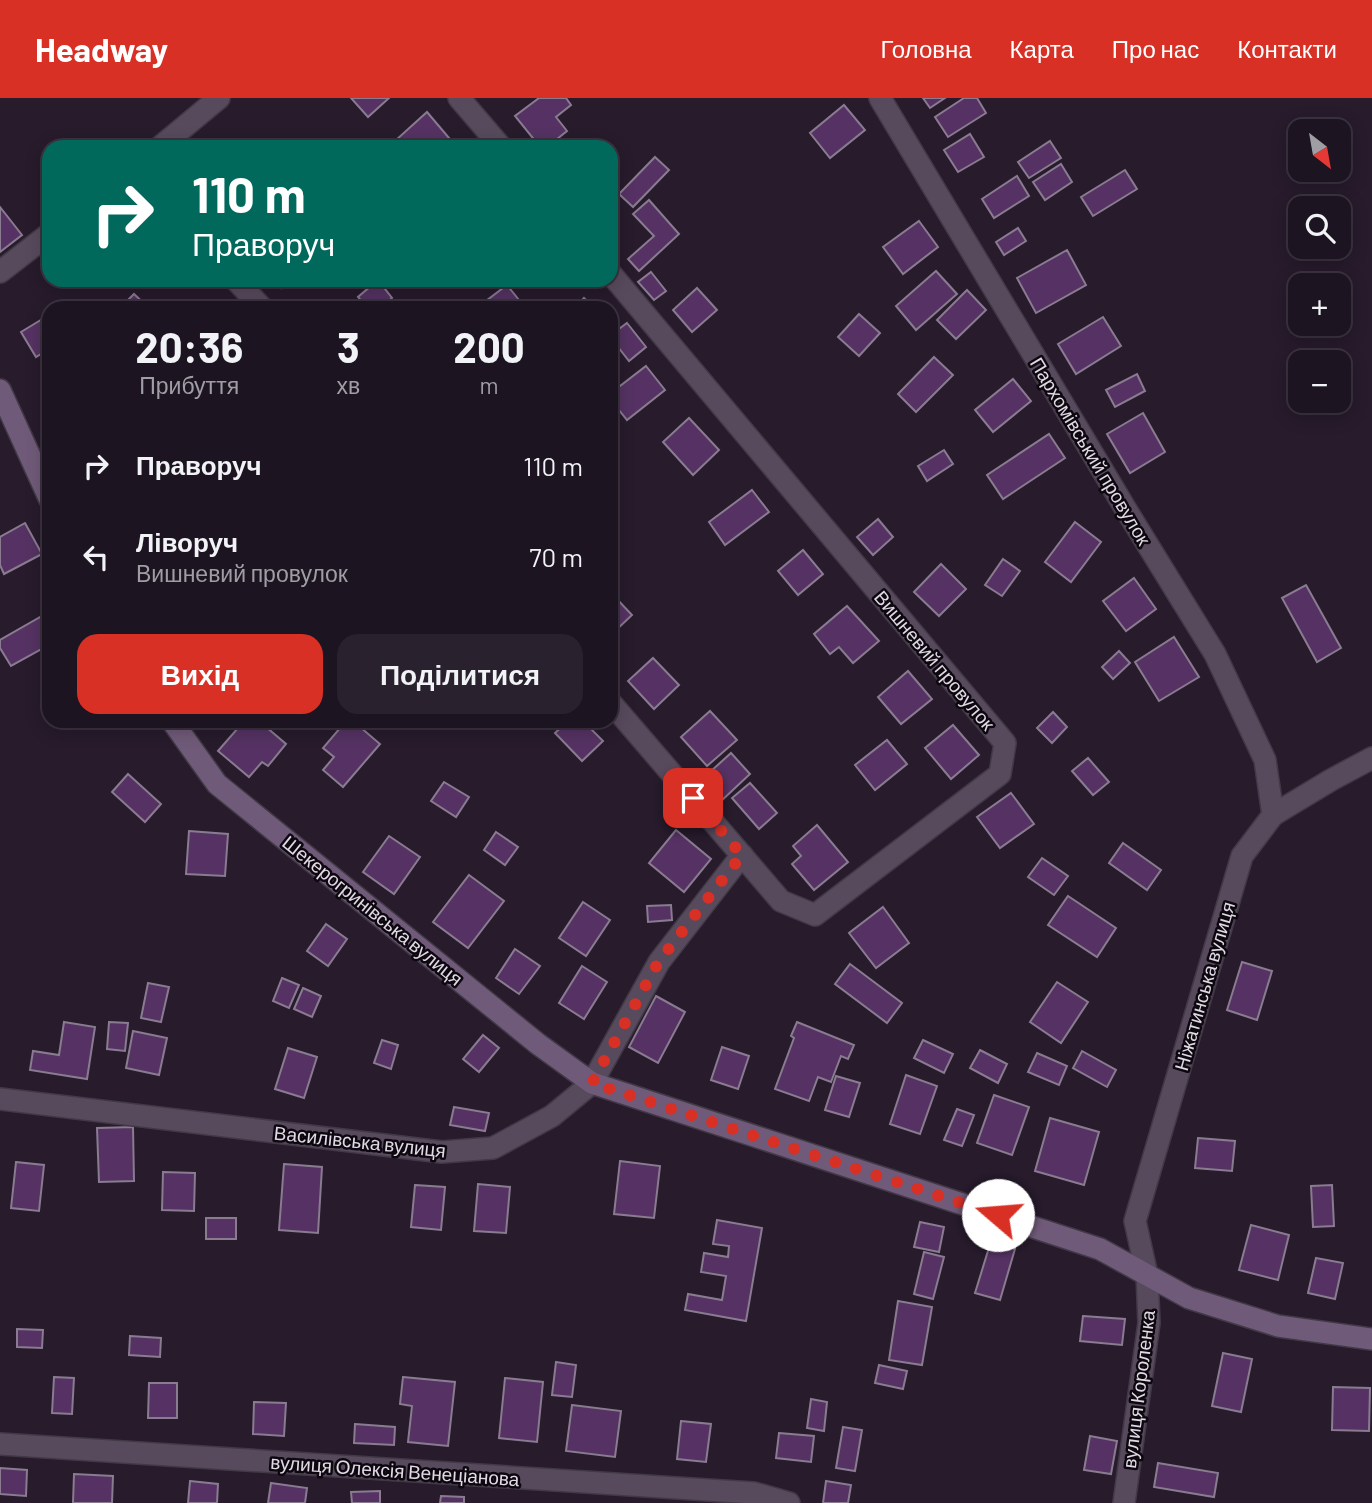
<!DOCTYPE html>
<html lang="uk">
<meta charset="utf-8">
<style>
:root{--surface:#1d1421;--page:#2a212e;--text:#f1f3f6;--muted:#a09ea5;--line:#3b333f;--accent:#d93025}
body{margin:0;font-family:Barlow,sans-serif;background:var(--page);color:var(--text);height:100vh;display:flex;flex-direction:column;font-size:26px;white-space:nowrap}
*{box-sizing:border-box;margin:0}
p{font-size:23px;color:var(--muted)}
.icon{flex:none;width:38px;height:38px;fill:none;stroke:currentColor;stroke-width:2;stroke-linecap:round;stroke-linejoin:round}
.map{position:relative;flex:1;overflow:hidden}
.panel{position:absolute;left:42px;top:203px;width:576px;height:427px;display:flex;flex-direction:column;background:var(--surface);border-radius:21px;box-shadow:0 4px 18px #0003,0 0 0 2px var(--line)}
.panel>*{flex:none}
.top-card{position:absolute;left:42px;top:42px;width:576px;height:147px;border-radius:21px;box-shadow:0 4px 18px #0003,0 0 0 2px var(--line);background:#00695c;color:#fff;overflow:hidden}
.needle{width:46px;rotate:149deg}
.tools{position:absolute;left:1288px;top:21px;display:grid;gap:14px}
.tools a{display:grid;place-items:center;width:63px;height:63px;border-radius:14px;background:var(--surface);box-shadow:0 4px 18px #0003,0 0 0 2px var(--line);font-size:35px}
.pin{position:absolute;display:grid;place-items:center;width:60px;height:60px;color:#fff;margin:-30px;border-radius:14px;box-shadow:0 4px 10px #0006}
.me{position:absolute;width:77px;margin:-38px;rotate:288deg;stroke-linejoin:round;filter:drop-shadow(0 0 5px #0008)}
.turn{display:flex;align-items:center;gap:24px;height:147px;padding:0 35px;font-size:32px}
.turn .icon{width:91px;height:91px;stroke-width:2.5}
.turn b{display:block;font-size:49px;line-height:60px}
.eta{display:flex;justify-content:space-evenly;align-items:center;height:119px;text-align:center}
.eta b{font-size:42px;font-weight:700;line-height:49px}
.cta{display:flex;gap:14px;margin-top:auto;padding:14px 35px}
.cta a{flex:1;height:80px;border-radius:21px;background:var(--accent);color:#fff;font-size:28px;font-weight:700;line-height:80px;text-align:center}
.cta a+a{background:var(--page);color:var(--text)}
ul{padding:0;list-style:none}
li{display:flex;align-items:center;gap:21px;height:91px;padding:0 35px}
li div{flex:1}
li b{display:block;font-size:26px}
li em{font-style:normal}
header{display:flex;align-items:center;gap:42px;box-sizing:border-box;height:98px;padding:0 35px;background:var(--accent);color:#fff}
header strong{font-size:33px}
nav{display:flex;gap:38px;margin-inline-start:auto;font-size:24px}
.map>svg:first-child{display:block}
.building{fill:#553263;stroke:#897b90;stroke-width:2}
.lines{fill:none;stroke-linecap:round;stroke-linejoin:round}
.street-casing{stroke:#423946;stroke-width:24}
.secondary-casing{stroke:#423946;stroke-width:24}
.street{stroke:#574a5d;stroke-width:21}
.secondary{stroke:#705a79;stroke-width:21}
.route{stroke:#d93025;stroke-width:12;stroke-dasharray:0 21.6}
.labels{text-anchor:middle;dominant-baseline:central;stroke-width:5;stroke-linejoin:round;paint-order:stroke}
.street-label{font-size:19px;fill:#e1d9e5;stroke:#0d080f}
</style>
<header>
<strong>Headway</strong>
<nav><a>Головна</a><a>Карта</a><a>Про нас</a><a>Контакти</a></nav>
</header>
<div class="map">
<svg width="1372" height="1405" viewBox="0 0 1372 1405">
<rect width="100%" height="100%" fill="#271b2c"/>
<g class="building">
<path d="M351,0H389L368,19Z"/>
<path d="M539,0H566L571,7L556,19L567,33L547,49H540L515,18Z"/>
<path d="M923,0H945L930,10Z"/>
<path d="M964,0H977L986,15L948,39L935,19Z"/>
<path d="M844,7L865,32L830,60L810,35Z"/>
<path d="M427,14L455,47L452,49H402L396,42Z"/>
<path d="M970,36L984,59L958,74L944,52Z"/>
<path d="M1050,43L1061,60L1029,80L1018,64Z"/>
<path d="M655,59L669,72L633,109L619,96Z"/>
<path d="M1061,66L1072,84L1045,102L1033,84Z"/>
<path d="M1125,72L1137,91L1093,118L1081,99Z"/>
<path d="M1017,78L1029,98L994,120L982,101Z"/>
<path d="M649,102L679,136L639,173L628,161L654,138L633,116Z"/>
<path d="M0,109L22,137L0,154Z"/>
<path d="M919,123L938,149L903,176L883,149Z"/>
<path d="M1018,130L1026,143L1004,157L996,144Z"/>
<path d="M1067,152L1086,187L1036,215L1017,180Z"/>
<path d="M936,173L957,196L916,232L896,208Z"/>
<path d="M651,174L666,193L654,202L638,184Z"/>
<path d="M274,182H290L281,190Z"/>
<path d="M378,182L392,200L381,210H367L358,199Z"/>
<path d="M507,187L519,202L509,210H485L482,206Z"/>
<path d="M697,190L717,212L692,234L673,212Z"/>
<path d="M967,192L986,212L956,241L937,222Z"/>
<path d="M134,196L149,210H120Z"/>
<path d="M584,200L595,210H575Z"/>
<path d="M859,216L880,235L859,258L838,239Z"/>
<path d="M49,217V251L36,259L21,234Z"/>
<path d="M1103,219L1121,248L1076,276L1058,246Z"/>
<path d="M627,225L646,249L629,263L611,240V237Z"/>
<path d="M934,259L953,277L916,314L898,296Z"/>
<path d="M646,268L665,292L627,322L611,302V295Z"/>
<path d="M1137,276L1145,293L1115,309L1106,292Z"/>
<path d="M1013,281L1031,303L993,334L975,312Z"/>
<path d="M1143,315L1165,354L1130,375L1107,336Z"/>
<path d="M689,320L719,352L693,377L663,344Z"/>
<path d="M1049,336L1065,360L1003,401L987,377Z"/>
<path d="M944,352L953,366L927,383L918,368Z"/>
<path d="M752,392L769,414L725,447L709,424Z"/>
<path d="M878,421L893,439L873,457L857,439Z"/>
<path d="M1075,424L1101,444L1071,484L1045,464Z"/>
<path d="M25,425L42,456L4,476L0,467V439Z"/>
<path d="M803,452L823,476L798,497L778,473Z"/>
<path d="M1003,461L1020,473L1002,498L985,487Z"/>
<path d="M941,466L966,491L939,518L914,494Z"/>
<path d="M1134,480L1156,511L1126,533L1103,503Z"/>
<path d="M1306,487L1341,550L1317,564L1282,500Z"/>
<path d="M614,498L632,517L611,537V501Z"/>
<path d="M847,508L879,543L853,565L839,549L830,556L814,536Z"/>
<path d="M49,514V547L11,568L0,550V542Z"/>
<path d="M1174,539L1199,579L1159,603L1135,564Z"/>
<path d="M1119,553L1130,565L1113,581L1102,569Z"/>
<path d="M653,560L679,587L654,611L628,583Z"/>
<path d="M908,573L932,601L901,626L878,599Z"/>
<path d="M710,613L737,642L707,668L681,639Z"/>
<path d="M1053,614L1067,629L1052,645L1037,630Z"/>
<path d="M244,623L253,630L259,623L286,646L268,668L262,664L249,679L218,653Z"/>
<path d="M346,623H353L380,646L343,689L323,672L334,659L323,650Z"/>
<path d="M568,623H583L603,643L582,663L555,635Z"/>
<path d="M953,627L979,657L951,681L925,650Z"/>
<path d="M887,642L907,666L875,692L855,667Z"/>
<path d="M731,655L750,676L720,704L700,683Z"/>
<path d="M1088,660L1109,684L1093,697L1072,673Z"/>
<path d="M128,676L161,706L145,724L112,694Z"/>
<path d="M444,684L469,699L456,719L431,703Z"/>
<path d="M750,685L777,715L759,731L732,700Z"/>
<path d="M1011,695L1034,726L1000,750L977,719Z"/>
<path d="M817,727L848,764L814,792L792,766L801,758L793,748Z"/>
<path d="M676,732L711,761L684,794L649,765Z"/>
<path d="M189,733L228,736L225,778L186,776Z"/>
<path d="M496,734L518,749L505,767L484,752Z"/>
<path d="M389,738L420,759L394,796L363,774Z"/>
<path d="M1123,745L1161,772L1147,792L1109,765Z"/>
<path d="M1042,760L1068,778L1054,797L1028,779Z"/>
<path d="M469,777L504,803L468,850L433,824Z"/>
<path d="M1068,798L1116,830L1097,859L1048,827Z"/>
<path d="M583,804L610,822L586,858L559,840Z"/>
<path d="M671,807L672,822L648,824L647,808Z"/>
<path d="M883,809L909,845L876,870L849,835Z"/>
<path d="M326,826L347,841L328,868L307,853Z"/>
<path d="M515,851L540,868L519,896L496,880Z"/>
<path d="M1242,864L1272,873L1257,922L1227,912Z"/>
<path d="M850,866L902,905L887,925L835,886Z"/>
<path d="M582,868L607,884L584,921L559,905Z"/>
<path d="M282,880L299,887L289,910L273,903Z"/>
<path d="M1057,884L1088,904L1061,945L1030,924Z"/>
<path d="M148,885L169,889L161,924L141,920Z"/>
<path d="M303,890L321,898L312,919L294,911Z"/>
<path d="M656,898L685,914L658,965L629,949Z"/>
<path d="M64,924L95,929L87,981L30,972L33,953L59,957Z"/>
<path d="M109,924L128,925L125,953L107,951Z"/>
<path d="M797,924L854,947L848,961L841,958L831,984L818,979L809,1003L775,991L794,940L791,938Z"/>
<path d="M133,933L167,940L159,977L126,970Z"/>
<path d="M483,937L499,950L479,974L463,961Z"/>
<path d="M382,942L398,947L391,971L374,965Z"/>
<path d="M923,942L953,956L944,975L914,960Z"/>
<path d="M722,949L749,958L738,991L711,982Z"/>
<path d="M288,950L317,959L304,1000L275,991Z"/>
<path d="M980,952L1007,966L998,985L970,970Z"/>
<path d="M1082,953L1116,972L1107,989L1073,970Z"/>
<path d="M1037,955L1067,968L1059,987L1028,974Z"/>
<path d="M906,977L937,988L920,1036L890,1026Z"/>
<path d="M836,978L860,985L849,1019L825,1012Z"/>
<path d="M994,997L1029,1009L1012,1057L977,1045Z"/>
<path d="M454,1009L489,1015L485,1033L450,1027Z"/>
<path d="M957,1011L974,1017L962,1048L944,1042Z"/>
<path d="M1050,1020L1099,1034L1084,1087L1035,1073Z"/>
<path d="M133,1029L134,1083L99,1084L97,1030Z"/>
<path d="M1198,1040L1235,1043L1232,1073L1195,1070Z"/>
<path d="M620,1063L660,1068L654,1120L614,1116Z"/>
<path d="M16,1064L44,1067L39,1113L11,1110Z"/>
<path d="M284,1066L322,1069L318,1135L279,1132Z"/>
<path d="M163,1074L195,1075L194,1113L162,1112Z"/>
<path d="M478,1086L510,1089L506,1135L474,1133Z"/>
<path d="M415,1087L445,1089L441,1132L411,1129Z"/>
<path d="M1332,1087L1334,1128L1313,1129L1311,1088Z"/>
<rect x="206" y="1120" width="30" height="21"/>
<path d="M717,1122L762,1130L746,1223L685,1212L688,1196L722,1202L726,1178L701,1174L704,1155L728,1159L729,1148L713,1146Z"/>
<path d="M920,1124L944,1129L939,1154L914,1149Z"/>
<path d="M1251,1127L1289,1137L1278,1182L1239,1172Z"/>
<path d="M991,1143L1015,1151L1000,1202L975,1195Z"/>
<path d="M924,1154L944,1159L933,1201L914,1196Z"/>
<path d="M1316,1160L1343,1165L1335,1201L1308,1195Z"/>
<path d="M898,1203L932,1209L922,1267L889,1262Z"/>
<path d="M1083,1218L1125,1221L1122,1247L1080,1243Z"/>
<path d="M17,1231L43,1232L42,1250L17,1249Z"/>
<path d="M130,1238L161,1240L160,1259L129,1257Z"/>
<path d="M1223,1255L1252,1261L1241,1314L1212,1308Z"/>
<path d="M556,1264L576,1267L572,1299L552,1297Z"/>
<path d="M879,1267L907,1273L903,1291L875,1285Z"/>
<path d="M54,1279L74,1280L72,1316L52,1315Z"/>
<path d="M403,1279L455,1284L448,1348L408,1344L412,1308L400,1306Z"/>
<path d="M505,1280L543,1284L537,1344L499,1340Z"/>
<path d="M149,1285H177V1320H148Z"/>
<path d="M1333,1289L1370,1290L1369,1333L1332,1332Z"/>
<path d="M811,1301L827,1304L824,1333L807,1330Z"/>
<path d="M254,1304L286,1305L284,1338L253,1336Z"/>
<path d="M572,1307L621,1313L615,1359L566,1353Z"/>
<path d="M681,1323L711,1326L706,1364L677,1361Z"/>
<path d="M355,1326L395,1329L394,1347L354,1345Z"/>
<path d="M843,1329L862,1332L855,1373L836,1370Z"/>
<path d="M779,1335L814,1338L811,1364L776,1360Z"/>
<path d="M1090,1338L1117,1343L1111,1376L1084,1372Z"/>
<path d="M1158,1365L1218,1375L1214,1399L1154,1389Z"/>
<path d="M0,1370L27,1372L26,1398L0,1396Z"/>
<path d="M74,1376L113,1378L112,1405H73Z"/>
<path d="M190,1383L218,1386L217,1405H188Z"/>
<path d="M826,1383L851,1387L848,1405H823Z"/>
<path d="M271,1385L307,1390L305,1405H268Z"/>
<path d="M380,1393V1405H352L351,1394Z"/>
<path d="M441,1398L464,1399V1405H440Z"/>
</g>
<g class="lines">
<defs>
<g id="street">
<path d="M459,0L501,49"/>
<path d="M880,0L1125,410L1215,556L1265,662L1273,717"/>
<path d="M160,49L219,0"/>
<path d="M0,174L49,136"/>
<path d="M611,176L1005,645L1000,676L815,817L781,803L611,605"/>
<path d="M236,182L262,210"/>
<path d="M0,1001L442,1054L493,1050L552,1018L592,985L659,864L742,757"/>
<path d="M0,1346L754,1395L789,1405"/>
<path d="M1124,1405L1149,1225L1147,1177L1135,1123L1242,758L1273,717L1331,682L1372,660"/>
</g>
<g id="secondary">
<path d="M0,292L49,400"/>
<path d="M172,623L217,686L538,946L592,985L1100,1151L1189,1200L1278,1228L1372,1241"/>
</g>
</defs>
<use href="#street" class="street-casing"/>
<use href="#secondary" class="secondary-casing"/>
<use href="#street" class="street"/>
<use href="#secondary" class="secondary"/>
</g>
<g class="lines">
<path class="route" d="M693,700L742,757L659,863L592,985L998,1117"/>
</g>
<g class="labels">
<g class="street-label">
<text transform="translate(1091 353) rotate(59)">Пархомівський провулок</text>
<text transform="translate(935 562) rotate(50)">Вишневий провулок</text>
<text transform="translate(373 812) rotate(39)">Шекерогринівська вулиця</text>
<text transform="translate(1204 888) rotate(-74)">Ніжатинська вулиця</text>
<text transform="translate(360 1043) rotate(6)">Василівська вулиця</text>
<text transform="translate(1138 1291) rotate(-83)">вулиця Короленка</text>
<text transform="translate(395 1372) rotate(4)">вулиця Олексія Венеціанова</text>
</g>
</g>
</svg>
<div class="tools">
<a><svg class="needle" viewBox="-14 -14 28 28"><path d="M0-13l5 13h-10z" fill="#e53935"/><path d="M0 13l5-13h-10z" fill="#a09ea5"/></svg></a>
<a><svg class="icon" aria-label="search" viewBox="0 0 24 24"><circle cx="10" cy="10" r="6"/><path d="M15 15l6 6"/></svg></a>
<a>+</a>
<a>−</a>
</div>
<div class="pin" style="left:693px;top:700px;background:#d93025"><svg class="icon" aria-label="arrive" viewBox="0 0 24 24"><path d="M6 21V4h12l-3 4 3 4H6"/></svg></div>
<svg class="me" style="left:998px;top:1117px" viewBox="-20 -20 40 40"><circle r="19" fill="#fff"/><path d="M0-13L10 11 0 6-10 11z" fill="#d93025"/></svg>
<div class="top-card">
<div class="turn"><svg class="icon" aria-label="right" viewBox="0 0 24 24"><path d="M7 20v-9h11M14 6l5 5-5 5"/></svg><div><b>110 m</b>Праворуч</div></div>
</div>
<section class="panel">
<div class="eta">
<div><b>20:36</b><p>Прибуття</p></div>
<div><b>3</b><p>хв</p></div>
<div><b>200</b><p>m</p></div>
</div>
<ul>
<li><svg class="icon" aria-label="right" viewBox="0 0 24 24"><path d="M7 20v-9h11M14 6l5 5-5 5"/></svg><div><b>Праворуч</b></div><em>110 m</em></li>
<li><svg class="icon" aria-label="left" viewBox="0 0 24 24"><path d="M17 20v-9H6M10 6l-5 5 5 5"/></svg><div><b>Ліворуч</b><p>Вишневий провулок</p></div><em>70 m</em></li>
</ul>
<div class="cta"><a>Вихід</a><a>Поділитися</a></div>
</section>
</div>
